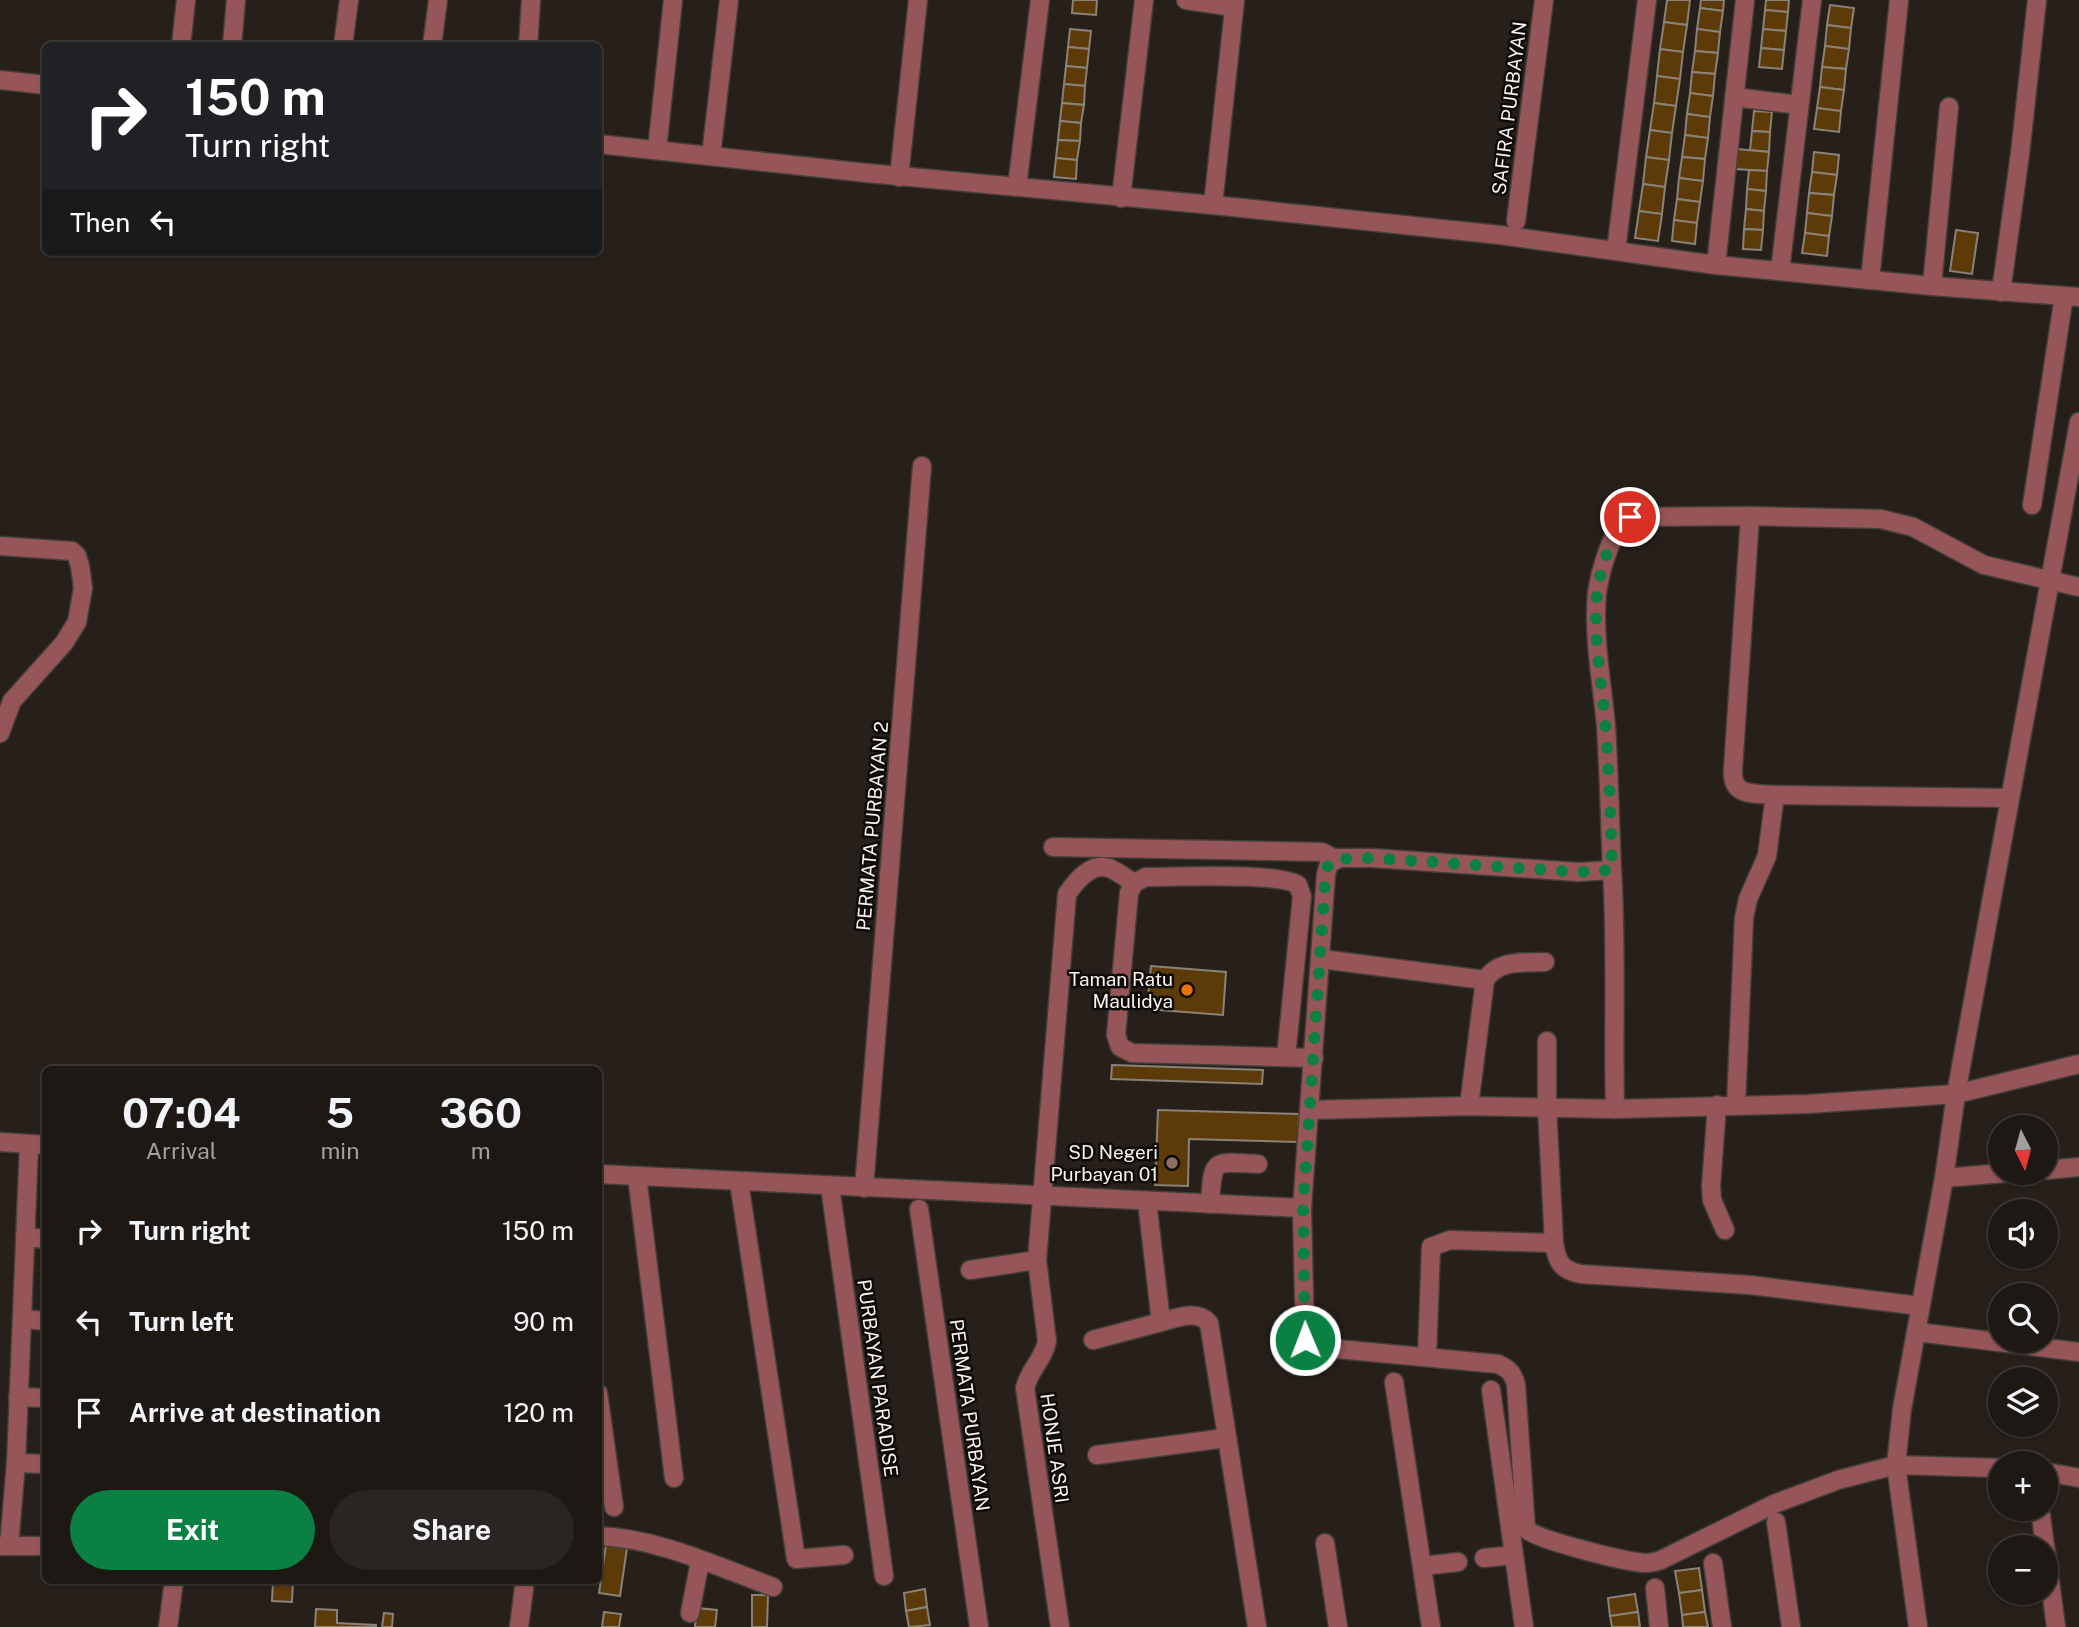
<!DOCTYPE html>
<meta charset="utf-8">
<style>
:root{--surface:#1d1814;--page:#2a2522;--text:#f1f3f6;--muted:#a0a0a0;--line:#3b3734;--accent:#0b8043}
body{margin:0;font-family:"Public Sans",sans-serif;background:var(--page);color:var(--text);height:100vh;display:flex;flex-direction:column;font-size:26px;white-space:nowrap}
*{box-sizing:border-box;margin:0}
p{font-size:23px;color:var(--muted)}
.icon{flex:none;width:38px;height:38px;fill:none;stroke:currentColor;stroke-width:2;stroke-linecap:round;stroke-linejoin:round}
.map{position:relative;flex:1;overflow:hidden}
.sheet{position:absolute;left:42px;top:1066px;width:560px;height:518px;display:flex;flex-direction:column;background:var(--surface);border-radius:10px;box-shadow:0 2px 5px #0004,0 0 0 2px var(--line)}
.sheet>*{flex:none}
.banner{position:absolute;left:42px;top:42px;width:560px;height:214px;border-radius:10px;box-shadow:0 2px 5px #0004,0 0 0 2px var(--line);background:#202124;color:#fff;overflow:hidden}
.needle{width:46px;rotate:174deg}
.buttons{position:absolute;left:1988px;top:1115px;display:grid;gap:14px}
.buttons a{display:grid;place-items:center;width:70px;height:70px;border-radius:50%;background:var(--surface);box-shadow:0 2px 5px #0004,0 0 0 2px var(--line);font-size:35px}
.pin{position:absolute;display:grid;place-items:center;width:60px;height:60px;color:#fff;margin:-30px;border:4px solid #fff;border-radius:50%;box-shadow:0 2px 7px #0007}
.me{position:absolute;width:77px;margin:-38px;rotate:359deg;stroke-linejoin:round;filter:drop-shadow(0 0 5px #0008)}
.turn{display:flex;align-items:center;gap:24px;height:147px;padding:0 28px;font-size:32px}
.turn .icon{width:91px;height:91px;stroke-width:2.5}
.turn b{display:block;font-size:49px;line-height:60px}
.then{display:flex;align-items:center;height:66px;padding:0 28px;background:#0003;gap:14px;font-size:26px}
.eta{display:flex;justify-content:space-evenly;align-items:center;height:119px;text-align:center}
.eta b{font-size:42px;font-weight:700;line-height:49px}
.button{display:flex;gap:14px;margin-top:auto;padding:14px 28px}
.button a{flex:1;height:80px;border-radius:42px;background:var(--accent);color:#fff;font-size:28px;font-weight:700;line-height:80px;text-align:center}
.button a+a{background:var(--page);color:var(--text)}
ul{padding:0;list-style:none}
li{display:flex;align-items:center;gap:21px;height:91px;padding:0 28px}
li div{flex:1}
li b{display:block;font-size:26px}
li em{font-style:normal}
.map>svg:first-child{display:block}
.building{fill:#5c3b08;stroke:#8a8279;stroke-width:2}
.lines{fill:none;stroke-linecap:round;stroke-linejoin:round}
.minor-casing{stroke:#443e38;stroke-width:21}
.minor{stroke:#965659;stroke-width:18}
.route{stroke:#0b8043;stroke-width:12;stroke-dasharray:0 21.6}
.food-dot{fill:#e8710a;stroke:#0d0a08;stroke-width:2.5}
.education-dot{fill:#8d6e63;stroke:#0d0a08;stroke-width:2.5}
.labels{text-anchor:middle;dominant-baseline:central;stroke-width:5;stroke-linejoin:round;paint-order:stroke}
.street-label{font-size:19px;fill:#f8f3ee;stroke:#0d0a08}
.poi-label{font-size:19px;fill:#f8f3ee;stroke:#0d0a08;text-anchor:end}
</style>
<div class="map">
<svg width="2079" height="1627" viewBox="0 0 2079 1627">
<rect width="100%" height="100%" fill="#27201a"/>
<g class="building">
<path d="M1073,0H1097L1096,15L1072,13Z"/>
<path d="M1667,0H1690L1687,25L1664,22Z"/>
<path d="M1701,0H1724L1723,11L1700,8Z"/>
<path d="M1766,0H1789L1788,12L1765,10Z"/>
<path d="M1830,5L1854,8L1851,28L1827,25Z"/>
<path d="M1700,8L1723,11L1720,32L1697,29Z"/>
<path d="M1765,10L1788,12L1786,31L1763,29Z"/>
<path d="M1664,22L1687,25L1683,52L1660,49Z"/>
<path d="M1827,25L1851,28L1849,49L1825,46Z"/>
<path d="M1070,29L1091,31L1089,49L1068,47Z"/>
<path d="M1697,29L1720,32L1718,53L1695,51Z"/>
<path d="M1763,29L1786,31L1784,50L1761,48Z"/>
<path d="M1825,46L1849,49L1846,69L1822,67Z"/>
<path d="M1068,47L1089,49L1087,68L1066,66Z"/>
<path d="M1761,48L1784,50L1782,69L1759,67Z"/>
<path d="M1660,49L1683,52L1680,79L1657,76Z"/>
<path d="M1695,51L1718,53L1715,74L1692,72Z"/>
<path d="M1066,66L1087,68L1085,86L1064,84Z"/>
<path d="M1822,67L1846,69L1844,90L1820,87Z"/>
<path d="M1692,72L1715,74L1713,96L1690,93Z"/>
<path d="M1657,76L1680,79L1676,106L1654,103Z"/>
<path d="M1064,84L1085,86L1084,105L1062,103Z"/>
<path d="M1820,87L1844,90L1841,111L1817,108Z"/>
<path d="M1690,93L1713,96L1710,117L1687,114Z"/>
<path d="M1062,103L1084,105L1081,123L1060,121Z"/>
<path d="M1654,103L1676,106L1672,133L1650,130Z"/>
<path d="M1817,108L1841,111L1839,132L1814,129Z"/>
<path d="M1754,111L1772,112L1770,132L1752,131Z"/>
<path d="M1687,114L1710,117L1708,138L1685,135Z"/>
<path d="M1060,121L1081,123L1080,141L1058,140Z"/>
<path d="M1650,130L1672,133L1669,160L1646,157Z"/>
<path d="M1752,131L1770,132L1769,152L1750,150Z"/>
<path d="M1685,135L1708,138L1705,159L1682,157Z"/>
<path d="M1058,140L1080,141L1077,160L1056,158Z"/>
<path d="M1737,149L1769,152L1767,171L1735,169Z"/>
<path d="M1814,152L1839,155L1837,175L1812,172Z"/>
<path d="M1646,157L1669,160L1665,187L1643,184Z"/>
<path d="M1682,157L1705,159L1703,181L1679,178Z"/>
<path d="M1056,158L1077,160L1076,179L1054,177Z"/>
<path d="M1749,170L1767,171L1766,191L1747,189Z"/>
<path d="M1812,172L1837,175L1834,195L1809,193Z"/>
<path d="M1679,178L1703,181L1700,202L1677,199Z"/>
<path d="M1643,184L1665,187L1662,214L1639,211Z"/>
<path d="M1747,189L1766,191L1764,211L1746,209Z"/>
<path d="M1809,193L1834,195L1832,216L1807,213Z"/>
<path d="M1677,199L1700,202L1697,223L1674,220Z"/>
<path d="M1746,209L1764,211L1763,230L1744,229Z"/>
<path d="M1639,211L1662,214L1658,241L1635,238Z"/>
<path d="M1807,213L1832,216L1829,236L1805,233Z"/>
<path d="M1674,220L1697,223L1695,244L1672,241Z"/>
<path d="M1744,229L1763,230L1761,250L1743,249Z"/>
<path d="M1956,230L1978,233L1972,274L1950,271Z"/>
<path d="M1805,233L1829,236L1827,256L1802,253Z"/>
<path d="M1151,966L1226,972L1223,1015L1147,1009Z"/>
<path d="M1112,1065L1263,1070L1262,1084L1111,1079Z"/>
<path d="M1158,1110L1299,1114L1298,1142L1189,1139L1188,1186L1155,1185Z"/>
<path d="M606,1545L627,1548L620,1596L599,1593Z"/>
<path d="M1699,1568L1702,1590L1679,1593L1675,1571Z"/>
<path d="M273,1580H293L292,1602L272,1601Z"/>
<path d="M925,1589L927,1607L906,1611L904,1593Z"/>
<path d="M1702,1590L1705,1612L1682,1615L1679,1593Z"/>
<path d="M1635,1594L1638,1612L1610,1616L1608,1598Z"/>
<path d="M752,1595H768L767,1627H752Z"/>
<path d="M927,1607L930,1625L909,1627L906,1611Z"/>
<path d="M697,1608L717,1610L715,1627H695Z"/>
<path d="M316,1609L337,1610V1623L376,1625V1627H315Z"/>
<path d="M604,1612L621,1614L619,1627H602Z"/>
<path d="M1638,1612L1640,1627H1612L1610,1616Z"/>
<path d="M1705,1612L1708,1627H1683L1682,1615Z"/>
<path d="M384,1613L393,1614L392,1627H382Z"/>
</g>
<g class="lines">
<defs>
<g id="minor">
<path d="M1186,0L1234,7"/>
<path d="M181,46L186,0"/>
<path d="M232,46L236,0"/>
<path d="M343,46L349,0"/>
<path d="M432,46L438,0"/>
<path d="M528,46L531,0"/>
<path d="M0,80L46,85"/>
<path d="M1734,97L1799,105"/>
<path d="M598,144L867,173L1213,205L1500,235L1716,265L1932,286L2079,297"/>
<path d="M657,150L673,0"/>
<path d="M711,156L729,0"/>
<path d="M899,177L918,0"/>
<path d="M1017,187L1040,0"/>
<path d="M1121,198L1144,0"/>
<path d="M1213,205L1235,0"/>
<path d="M1516,221L1544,0"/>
<path d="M1616,251L1647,0"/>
<path d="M1716,265L1745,0"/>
<path d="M1780,271L1812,0"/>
<path d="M1870,280L1899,0"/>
<path d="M1932,286L1949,107"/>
<path d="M2001,292L2020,154L2037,0"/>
<path d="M2032,505L2064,296"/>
<path d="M1750,516L1733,769C1731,797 1753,793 1775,795L2010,798"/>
<path d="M0,546L72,551L77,556L80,566L83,588L77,622L64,643L12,701L0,733"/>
<path d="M1053,847L1322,852L1335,859"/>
<path d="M1612,870C1617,950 1613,1029 1615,1109"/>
<path d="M1321,959L1485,980C1499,959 1522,963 1545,962"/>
<path d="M1547,1041V1107L1554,1243C1557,1262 1561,1270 1581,1274L1750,1285L1920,1306"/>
<path d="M1286,1057L1302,896L1298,885C1280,872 1174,877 1146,877L1134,883L1129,893L1116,1035L1120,1047L1132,1053L1314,1058"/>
<path d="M1717,1105L1711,1186L1712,1200L1725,1230"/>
<path d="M1736,1105L1744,918L1748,899L1767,856L1775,795"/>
<path d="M1469,1106L1485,980"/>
<path d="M1309,1110L1469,1106L1615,1109L1808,1104L1956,1094L2079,1064"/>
<path d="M0,1142L46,1145"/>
<path d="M2046,1170L2079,1167"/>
<path d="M598,1174L1302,1208"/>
<path d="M637,1176L674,1478"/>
<path d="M1944,1178L2016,1172"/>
<path d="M739,1182L796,1559L844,1555"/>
<path d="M830,1186L884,1576"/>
<path d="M864,1188L922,466"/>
<path d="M1147,1201L1161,1322C1177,1318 1197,1309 1209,1323L1257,1627"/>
<path d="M1210,1204C1213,1157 1212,1162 1258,1164"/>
<path d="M919,1209L979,1627"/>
<path d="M25,1237L46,1239"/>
<path d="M970,1270L1037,1260"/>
<path d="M23,1319L46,1321"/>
<path d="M1917,1332L2079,1352"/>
<path d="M1093,1340L1161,1322"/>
<path d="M1427,1357L1431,1247L1450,1240L1554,1243"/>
<path d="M1394,1382L1431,1627"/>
<path d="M1491,1390L1524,1627"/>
<path d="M598,1393L614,1507"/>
<path d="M18,1397L46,1398"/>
<path d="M1097,1455L1226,1438"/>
<path d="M16,1463L46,1464"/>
<path d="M2000,1468L1896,1465L1838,1480L1774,1504L1661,1560C1656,1562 1651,1563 1645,1563C1626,1562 1537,1540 1526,1529L1516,1385C1513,1373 1509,1369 1498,1364L1316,1347L1307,1344L1305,1340L1302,1208L1326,874L1329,864L1339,858H1372L1578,872L1612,870C1610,822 1609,774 1606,726C1602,683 1593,637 1597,593C1600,572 1612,527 1630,517L1750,516L1881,519L1913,527L1984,565L2079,587"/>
<path d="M2046,1472L2079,1478"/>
<path d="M2040,1508L2045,1547"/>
<path d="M1776,1522L1791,1627"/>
<path d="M598,1536C658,1538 718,1567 773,1587"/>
<path d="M1325,1543L1338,1627"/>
<path d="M0,1546H46"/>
<path d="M9,1546L16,1463L29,1145"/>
<path d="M2046,1551L2056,1627"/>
<path d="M1484,1558L1513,1555"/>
<path d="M1713,1563L1722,1627"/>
<path d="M1423,1566L1458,1562"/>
<path d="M1655,1588L1659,1627"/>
<path d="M690,1613L700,1561"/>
<path d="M168,1627L174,1580"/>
<path d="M519,1627L525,1580"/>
<path d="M1060,1627L1025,1388C1029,1370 1044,1359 1047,1341L1037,1260L1067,894C1076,881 1091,862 1109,868C1117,871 1126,878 1134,883"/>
<path d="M1918,1627L1896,1465L1902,1409L1944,1178L1956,1094L2079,422"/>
</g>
</defs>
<use href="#minor" class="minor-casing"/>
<use href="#minor" class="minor"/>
</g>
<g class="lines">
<path class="route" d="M1305,1340L1303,1208L1326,868L1335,859L1372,858L1578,872L1612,870C1611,821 1609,771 1605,721C1601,679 1593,635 1597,593C1600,572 1612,527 1630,517"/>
</g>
<circle class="food-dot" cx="1187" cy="990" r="7"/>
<circle class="education-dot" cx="1172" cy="1163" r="7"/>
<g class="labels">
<g class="street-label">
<text transform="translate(1509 108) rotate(-83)">SAFIRA PURBAYAN</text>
<text transform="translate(872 826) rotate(-85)">PERMATA PURBAYAN 2</text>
<text transform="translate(878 1378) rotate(82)">PURBAYAN PARADISE</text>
<text transform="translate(970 1415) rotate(82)">PERMATA PURBAYAN</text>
<text transform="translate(1055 1448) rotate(82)">HONJE ASRI</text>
</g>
<g class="poi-label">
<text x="1173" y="979">Taman Ratu<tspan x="1173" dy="22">Maulidya</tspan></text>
<text x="1158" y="1152">SD Negeri<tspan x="1158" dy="22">Purbayan 01</tspan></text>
</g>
</g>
</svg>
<div class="buttons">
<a><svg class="needle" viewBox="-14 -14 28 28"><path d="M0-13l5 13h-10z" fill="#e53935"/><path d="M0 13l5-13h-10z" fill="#a0a0a0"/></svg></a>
<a><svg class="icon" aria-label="sound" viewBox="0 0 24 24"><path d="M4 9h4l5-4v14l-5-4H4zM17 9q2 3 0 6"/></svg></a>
<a><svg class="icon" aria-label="search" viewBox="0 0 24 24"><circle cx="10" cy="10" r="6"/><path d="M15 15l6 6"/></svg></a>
<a><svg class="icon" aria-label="layers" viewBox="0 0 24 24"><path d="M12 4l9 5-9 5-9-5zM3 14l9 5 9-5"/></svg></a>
<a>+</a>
<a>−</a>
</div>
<div class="pin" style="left:1630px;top:517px;background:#d93025"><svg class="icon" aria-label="arrive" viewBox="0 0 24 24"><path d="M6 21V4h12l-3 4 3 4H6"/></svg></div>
<svg class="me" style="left:1305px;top:1340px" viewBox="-20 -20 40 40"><circle r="17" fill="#0b8043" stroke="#fff" stroke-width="3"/><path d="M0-11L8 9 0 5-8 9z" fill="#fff"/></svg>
<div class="banner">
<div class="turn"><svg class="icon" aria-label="right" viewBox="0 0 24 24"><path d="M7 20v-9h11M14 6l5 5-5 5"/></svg><div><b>150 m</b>Turn right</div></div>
<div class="then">Then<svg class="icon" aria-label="left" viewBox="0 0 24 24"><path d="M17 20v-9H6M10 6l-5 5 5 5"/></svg></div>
</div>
<section class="sheet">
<div class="eta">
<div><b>07:04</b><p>Arrival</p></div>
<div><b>5</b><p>min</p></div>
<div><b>360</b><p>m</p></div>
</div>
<ul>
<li><svg class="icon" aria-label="right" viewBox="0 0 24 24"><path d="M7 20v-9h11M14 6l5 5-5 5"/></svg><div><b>Turn right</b></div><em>150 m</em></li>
<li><svg class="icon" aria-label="left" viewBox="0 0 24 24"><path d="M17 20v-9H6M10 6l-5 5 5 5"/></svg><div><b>Turn left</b></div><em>90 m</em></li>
<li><svg class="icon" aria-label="arrive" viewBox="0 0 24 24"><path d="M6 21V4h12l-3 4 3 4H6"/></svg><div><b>Arrive at destination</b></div><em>120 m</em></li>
</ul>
<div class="button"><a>Exit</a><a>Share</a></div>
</section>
</div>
